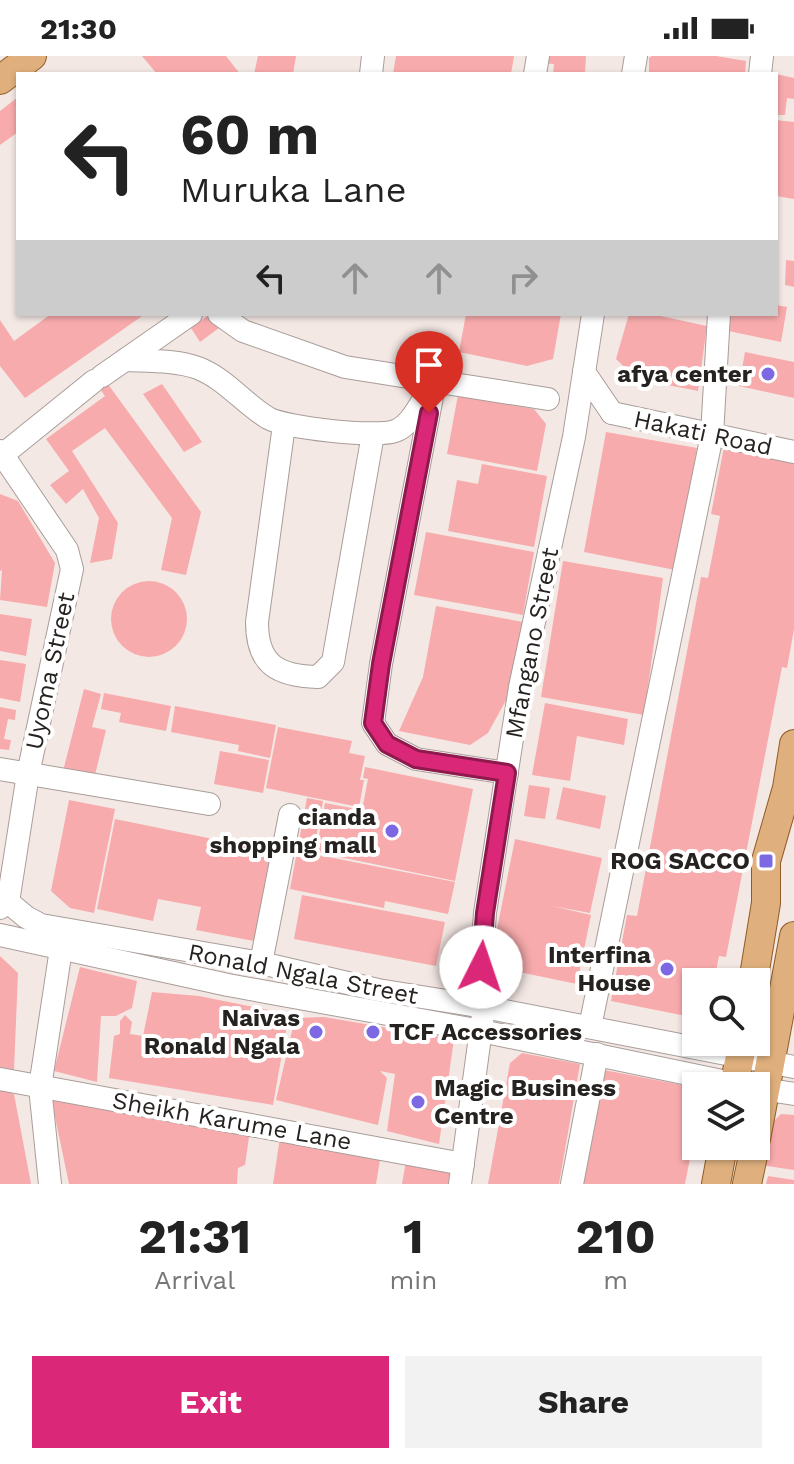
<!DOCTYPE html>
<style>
:root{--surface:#fff;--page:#f2f2f2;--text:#222;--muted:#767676;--accent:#db2777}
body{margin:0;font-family:"Work Sans",sans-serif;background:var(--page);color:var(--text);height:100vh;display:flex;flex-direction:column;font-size:30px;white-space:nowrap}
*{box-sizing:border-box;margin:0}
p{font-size:26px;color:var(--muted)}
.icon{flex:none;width:44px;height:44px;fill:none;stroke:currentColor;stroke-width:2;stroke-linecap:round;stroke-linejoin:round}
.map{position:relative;height:1128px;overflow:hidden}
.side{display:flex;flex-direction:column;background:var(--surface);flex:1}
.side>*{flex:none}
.top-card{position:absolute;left:16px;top:16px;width:762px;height:244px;border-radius:0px;box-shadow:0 2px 6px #0004;background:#fff;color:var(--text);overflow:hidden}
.buttons{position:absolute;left:682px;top:912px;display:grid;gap:16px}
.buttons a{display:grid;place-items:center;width:88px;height:88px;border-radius:0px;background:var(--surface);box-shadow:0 2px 6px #0004;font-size:40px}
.pin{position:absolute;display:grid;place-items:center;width:68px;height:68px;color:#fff;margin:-82px -34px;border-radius:50% 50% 50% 0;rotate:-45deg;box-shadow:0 0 8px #0007}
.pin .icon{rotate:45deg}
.me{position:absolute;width:88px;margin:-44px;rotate:4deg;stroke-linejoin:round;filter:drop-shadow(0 0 6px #0008)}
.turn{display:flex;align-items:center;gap:28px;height:168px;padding:0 32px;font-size:36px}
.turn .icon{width:104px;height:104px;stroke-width:2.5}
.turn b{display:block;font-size:56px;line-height:68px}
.lanes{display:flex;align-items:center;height:76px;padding:0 32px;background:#0003;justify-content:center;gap:40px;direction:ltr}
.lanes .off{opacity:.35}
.eta{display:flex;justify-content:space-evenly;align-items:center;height:136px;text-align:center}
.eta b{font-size:48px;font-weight:700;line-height:56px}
.primary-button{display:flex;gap:16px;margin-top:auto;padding:16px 32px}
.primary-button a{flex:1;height:92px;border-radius:0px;background:var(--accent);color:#fff;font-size:32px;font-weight:700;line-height:92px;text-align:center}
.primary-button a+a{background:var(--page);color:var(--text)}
.status{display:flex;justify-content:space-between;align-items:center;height:56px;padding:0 40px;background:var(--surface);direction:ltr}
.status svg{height:22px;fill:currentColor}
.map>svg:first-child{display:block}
.building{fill:#f8abac}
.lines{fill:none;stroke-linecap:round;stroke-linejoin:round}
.minor-casing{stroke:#a89d99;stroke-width:24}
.major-casing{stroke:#915c25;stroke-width:30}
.minor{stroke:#fff;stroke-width:22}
.major{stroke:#dfb07d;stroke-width:28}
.route-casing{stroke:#8e194d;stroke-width:20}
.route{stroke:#db2777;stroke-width:14}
.poi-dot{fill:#7c68e3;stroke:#fff;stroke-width:3}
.labels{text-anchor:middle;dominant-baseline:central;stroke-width:8;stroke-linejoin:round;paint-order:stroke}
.poi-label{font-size:24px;font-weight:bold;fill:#262220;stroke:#fff;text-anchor:end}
.street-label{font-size:24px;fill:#262220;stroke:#fff}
</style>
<div class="status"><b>21:30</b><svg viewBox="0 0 49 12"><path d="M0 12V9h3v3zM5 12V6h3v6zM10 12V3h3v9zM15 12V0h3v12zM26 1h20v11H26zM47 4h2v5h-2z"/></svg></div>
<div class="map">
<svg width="794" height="1128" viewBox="0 0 794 1128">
<rect width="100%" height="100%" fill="#f4e8e4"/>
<g class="building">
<path d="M142,0H226L240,18H157Z"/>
<path d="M258,0H296L293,18H254Z"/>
<path d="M396,0H514L511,18H393Z"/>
<path d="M541,0H586L585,18H553L554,8L540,7Z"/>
<path d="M652,0H716L746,5L745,18H649V2Z"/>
<path d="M776,18L794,22V43L787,42L785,59H776Z"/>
<path d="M18,41V76L0,89V55Z"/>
<path d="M776,64L794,66V143L776,140Z"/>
<path d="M786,204L794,205V231L785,229Z"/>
<path d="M776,249L787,251L781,286L724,274L726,258H776Z"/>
<path d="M51,258H145L25,342L0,310V264L14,285Z"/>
<path d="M210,258L219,272L200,286L191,272Z"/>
<path d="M466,258H561L553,303L527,310L459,296Z"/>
<path d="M629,258H651L707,270L698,335L637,323L616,303Z"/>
<path d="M745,296L794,306V342L739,330Z"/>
<path d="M102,320L201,456L186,519L161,514L172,462L105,372L72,395L118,467L112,503L90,507L99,462L83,433L66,448L50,429L69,415L46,383L105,340L94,325Z"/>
<path d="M162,328L202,386L184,396L143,338Z"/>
<path d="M458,339L534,353L546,368L537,415L447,398Z"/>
<path d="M606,376L697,392L675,514L584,496Z"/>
<path d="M724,391L794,405V573L787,612L782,611L726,901L719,900L714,926H696V957L691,961L611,945L627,859L637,860L701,521L708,522L720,460L711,458Z"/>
<path d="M482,408L547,420L534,491L448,475L457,424L478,428Z"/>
<path d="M0,438L18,445L55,507L47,551L0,544L2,514L0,515Z"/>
<path d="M426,476L534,496L523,559L414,539Z"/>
<path d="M563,505L663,522L644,659L541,641Z"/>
<circle cx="149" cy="563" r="38"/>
<path d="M436,550L523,566L510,637L488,677L470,689L399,675L423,621Z"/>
<path d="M0,558L32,563L26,600L0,595Z"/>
<path d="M0,604L26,608L20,646L0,642Z"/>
<path d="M84,633L101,638L92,671L106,674L94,723L63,715Z"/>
<path d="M104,637L171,650L166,675L119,666L121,657L101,653Z"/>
<path d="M545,647L628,663L624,689L577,680L570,725L532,719Z"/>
<path d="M175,650L276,669L270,702L238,695L239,689L171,676Z"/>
<path d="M0,651L16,654L15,664L8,663L4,683L11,684L9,694L0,693Z"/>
<path d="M278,671L352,685L349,697L365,700L360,724H364L359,751L266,732Z"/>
<path d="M220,695L269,704L263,737L214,728Z"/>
<path d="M365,711L473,733L455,825L316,796L325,747L362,754L368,723L363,722Z"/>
<path d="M529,729L550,732L545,763L524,760Z"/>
<path d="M563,731L606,740L600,773L556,763Z"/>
<path d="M307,742L323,745L313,798L455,826L448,858L385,845L384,852L290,833Z"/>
<path d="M69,744L115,753L94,857L70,852L51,835Z"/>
<path d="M115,763L272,795L254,885L196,874L201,851L158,843L153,865L97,853Z"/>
<path d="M515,783L602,802L590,857L552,850L591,859L577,928L509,914L493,893Z"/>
<path d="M302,839L445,866L436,910L294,883Z"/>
<path d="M0,900L18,917L14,1014L0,1011Z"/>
<path d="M80,911L137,925L132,952L116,960H101L97,1026L54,1015Z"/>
<path d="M152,936L199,940L289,958L273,1049L109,1022L114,980L120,978V965L125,959L132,966L130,978L143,980Z"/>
<path d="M324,961L454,983L439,1088L387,1075L395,1018L380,1015L387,1022L378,1069L276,1044L295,962Z"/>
<path d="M522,997L580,1008L559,1128H488L510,1007Z"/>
<path d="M604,1014L682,1029L696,1052V1071L685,1128H582Z"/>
<path d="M0,1034L14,1038L31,1128H0Z"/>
<path d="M50,1037L250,1074L245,1109L238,1112L237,1128H69Z"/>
<path d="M781,1058L794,1059V1114L761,1109L767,1072Z"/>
<path d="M280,1081L380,1104L376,1128H273Z"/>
<path d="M406,1105L453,1113L451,1128H402Z"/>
<path d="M768,1120L794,1124V1128H766Z"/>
</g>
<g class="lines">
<defs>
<g id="minor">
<path d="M371,18L373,0"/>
<path d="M535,18L538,0"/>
<path d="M633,18L636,0"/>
<path d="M760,18L762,0"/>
<path d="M219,258L243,275L345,311L548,343"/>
<path d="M125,304C149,305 176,304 198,312C226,323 243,347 268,362C286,372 376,382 395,375C411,370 421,346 430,333"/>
<path d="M584,316L612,357"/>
<path d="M102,320L191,258"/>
<path d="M435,325L381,608L373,667L387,688L416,703L507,717"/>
<path d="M612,357L794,396"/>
<path d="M284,369L257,566C257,609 278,620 318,621L333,606L373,378"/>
<path d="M0,395L67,494L72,513L28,718L8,846L0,852"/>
<path d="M0,401L94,325"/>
<path d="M0,713L209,748"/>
<path d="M8,846L26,861L41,869L261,907L378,934L484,951L794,1011"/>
<path d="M0,879L228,929L481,975L746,1030"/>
<path d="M261,907L290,759"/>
<path d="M590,971L712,379L719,258"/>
<path d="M0,1023L463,1108"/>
<path d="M756,1032L794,1038"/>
<path d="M50,1128L40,1031L61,893"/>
<path d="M460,1128L484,951L481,911L485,857L520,631L574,381L593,258"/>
<path d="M572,1128L597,998"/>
</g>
<g id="major">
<path d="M0,24L32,0"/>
<path d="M753,926L766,847V805L787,732L794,688"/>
<path d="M734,1030L743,986"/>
<path d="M756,1083L794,880"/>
<path d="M716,1128L723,1090"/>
<path d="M747,1128L755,1090"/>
</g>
</defs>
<use href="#minor" class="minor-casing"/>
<use href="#major" class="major-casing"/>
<use href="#minor" class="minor"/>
<use href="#major" class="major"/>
</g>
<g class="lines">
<defs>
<path id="route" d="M429,357L381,608L373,667L387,688L416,703L507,717L485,857L481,911"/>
</defs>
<use href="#route" class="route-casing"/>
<use href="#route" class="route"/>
</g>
<g class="poi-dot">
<circle cx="768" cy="318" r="8"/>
<circle cx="392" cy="775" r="8"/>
<rect x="758" y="797" width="16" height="16" rx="4"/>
<circle cx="667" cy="913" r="8"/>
<circle cx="316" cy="976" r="8"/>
<circle cx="373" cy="976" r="8"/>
<circle cx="418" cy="1046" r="8"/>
</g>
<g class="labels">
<g class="poi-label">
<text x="752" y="318">afya center</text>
<text x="376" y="761">cianda<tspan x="376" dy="28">shopping mall</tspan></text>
<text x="750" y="805">ROG SACCO</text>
<text x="651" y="899">Interfina<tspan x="651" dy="28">House</tspan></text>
<text x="300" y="962">Naivas<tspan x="300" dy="28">Ronald Ngala</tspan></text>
<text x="389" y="976" text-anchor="start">TCF Accessories</text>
<text x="434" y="1032" text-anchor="start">Magic Business<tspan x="434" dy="28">Centre</tspan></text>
</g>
<g class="street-label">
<text transform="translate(703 377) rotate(12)">Hakati Road</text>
<text transform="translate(532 587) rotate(-79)">Mfangano Street</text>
<text transform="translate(50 615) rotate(-78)">Uyoma Street</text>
<text transform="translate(303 918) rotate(11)">Ronald Ngala Street</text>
<text transform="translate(232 1065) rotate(10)">Sheikh Karume Lane</text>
</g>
</g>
</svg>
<div class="buttons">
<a><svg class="icon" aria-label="search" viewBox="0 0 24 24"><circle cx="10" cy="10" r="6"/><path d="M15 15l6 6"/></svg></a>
<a><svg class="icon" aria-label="layers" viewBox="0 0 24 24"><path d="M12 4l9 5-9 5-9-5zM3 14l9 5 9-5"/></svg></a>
</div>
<div class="pin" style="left:429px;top:357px;background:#d93025"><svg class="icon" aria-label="arrive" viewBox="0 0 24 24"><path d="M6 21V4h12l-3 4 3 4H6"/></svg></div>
<svg class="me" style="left:481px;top:911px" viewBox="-20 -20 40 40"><circle r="19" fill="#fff"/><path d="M0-13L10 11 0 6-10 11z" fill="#db2777"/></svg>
<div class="top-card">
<div class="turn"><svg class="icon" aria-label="left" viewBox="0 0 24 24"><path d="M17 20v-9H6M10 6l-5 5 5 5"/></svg><div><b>60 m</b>Muruka Lane</div></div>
<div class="lanes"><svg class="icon" aria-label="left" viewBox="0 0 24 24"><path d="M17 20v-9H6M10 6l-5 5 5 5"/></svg><svg class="icon off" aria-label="ahead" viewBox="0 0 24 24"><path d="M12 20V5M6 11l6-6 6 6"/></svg><svg class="icon off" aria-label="ahead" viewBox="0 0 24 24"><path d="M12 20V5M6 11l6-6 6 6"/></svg><svg class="icon off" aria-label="right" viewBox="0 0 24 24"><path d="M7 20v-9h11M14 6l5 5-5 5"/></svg></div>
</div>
</div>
<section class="side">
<div class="eta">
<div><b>21:31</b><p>Arrival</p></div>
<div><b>1</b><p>min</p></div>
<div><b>210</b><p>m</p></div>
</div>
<div class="primary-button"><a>Exit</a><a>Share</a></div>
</section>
